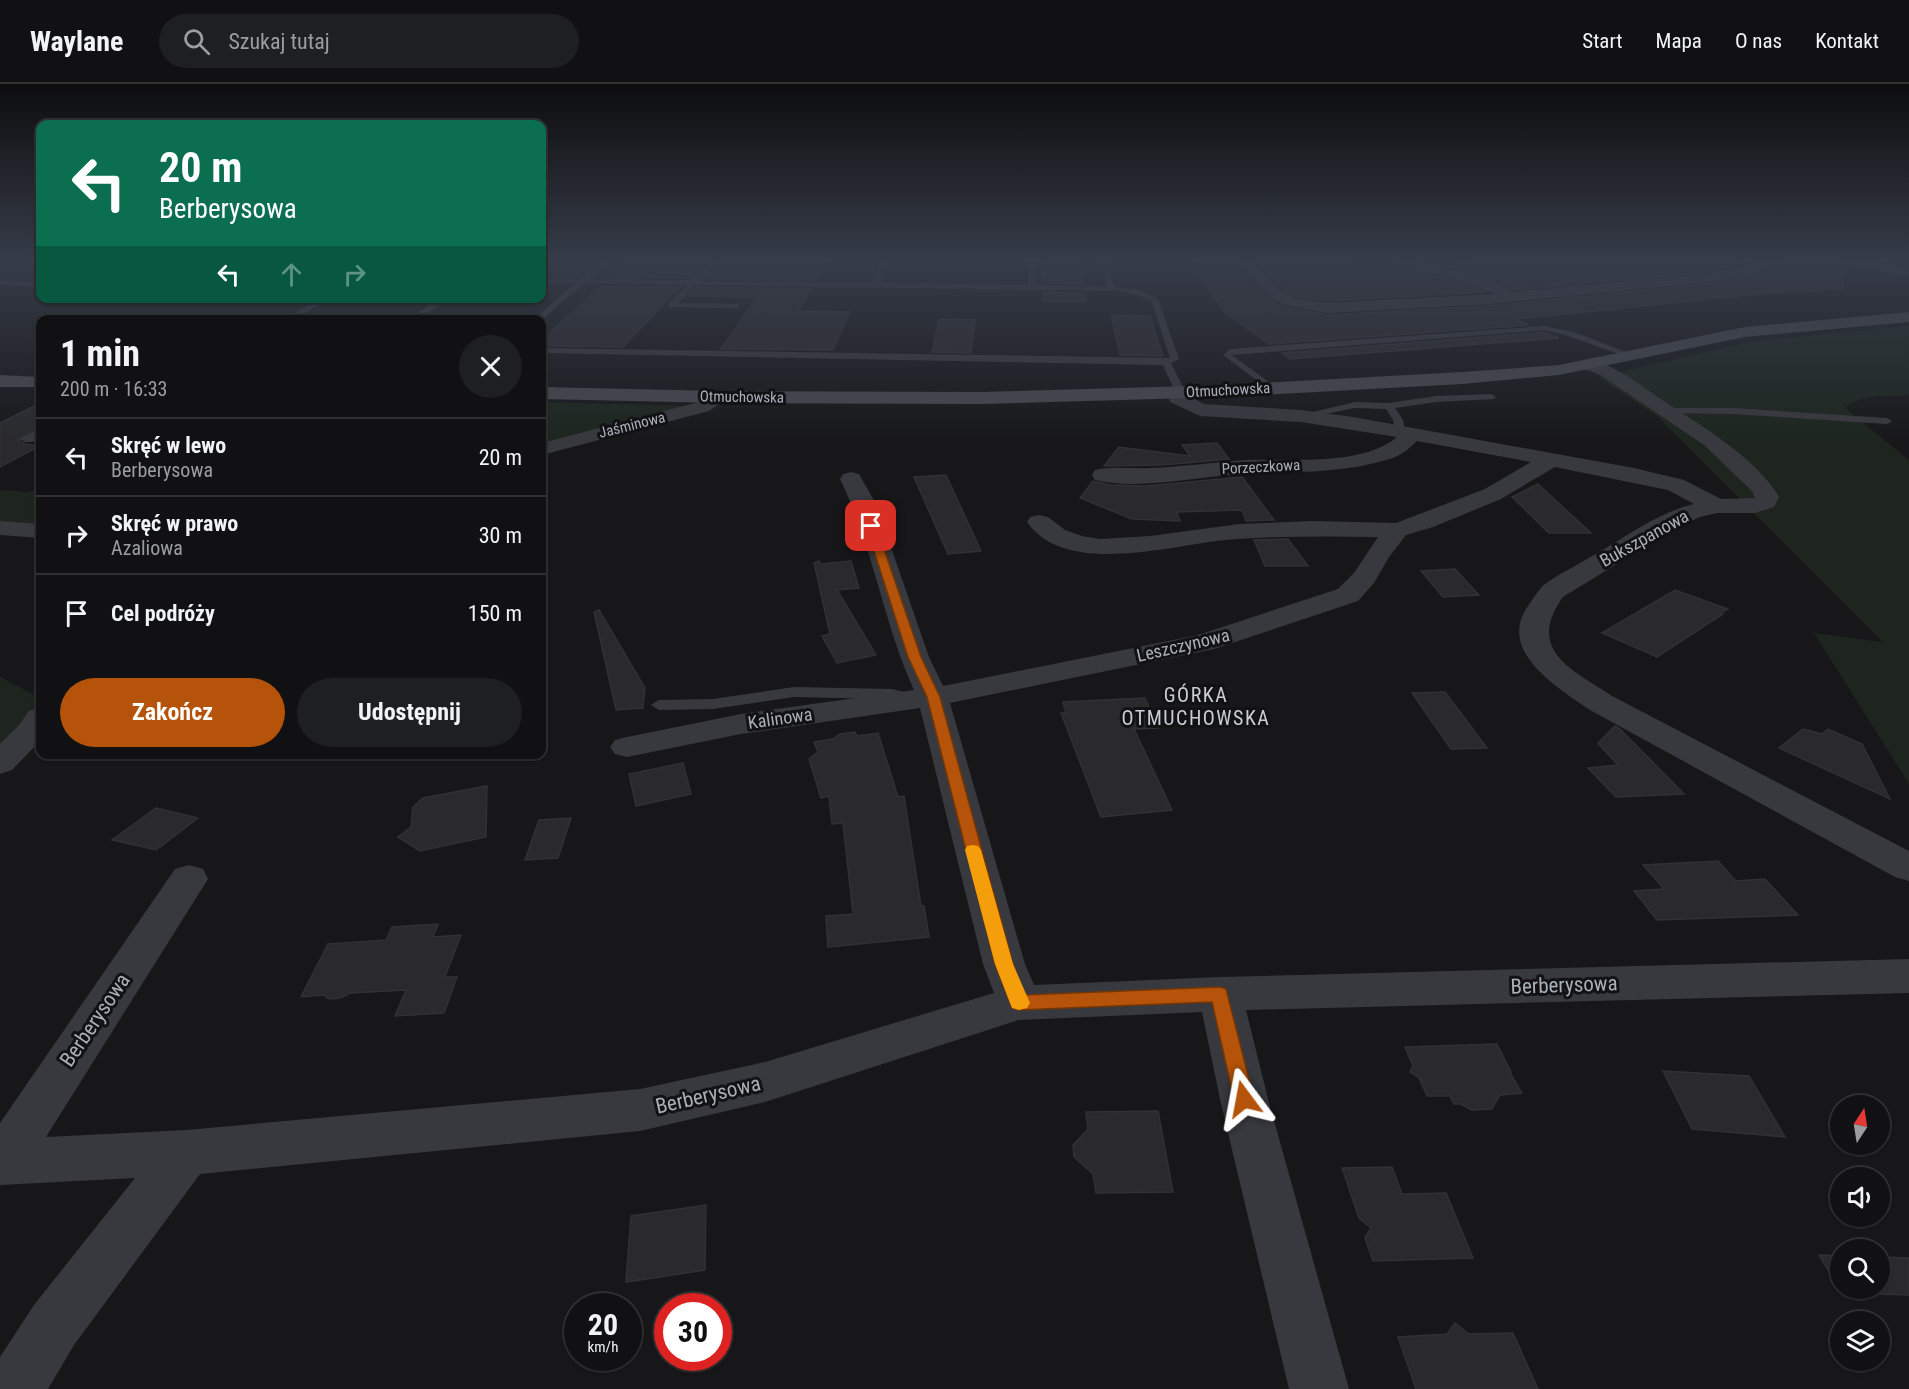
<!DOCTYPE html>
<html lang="pl">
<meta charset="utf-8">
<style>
:root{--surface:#111113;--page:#1e1f21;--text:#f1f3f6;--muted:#9c9da0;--line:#303133;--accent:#b45309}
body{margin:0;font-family:"Roboto Condensed",sans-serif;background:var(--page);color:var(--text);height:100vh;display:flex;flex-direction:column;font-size:22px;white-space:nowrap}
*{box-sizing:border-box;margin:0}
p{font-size:20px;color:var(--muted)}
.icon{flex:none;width:33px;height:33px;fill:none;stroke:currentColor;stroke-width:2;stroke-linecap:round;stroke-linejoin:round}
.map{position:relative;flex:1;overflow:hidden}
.drawer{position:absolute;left:36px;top:231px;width:510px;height:444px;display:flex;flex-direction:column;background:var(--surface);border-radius:12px;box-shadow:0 2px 4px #0004,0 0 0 2px var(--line)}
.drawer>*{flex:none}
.banner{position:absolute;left:36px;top:36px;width:510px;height:183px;border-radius:12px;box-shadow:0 2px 4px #0004,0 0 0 2px var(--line);background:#0b6e4f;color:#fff;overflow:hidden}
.needle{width:39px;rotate:12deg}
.controls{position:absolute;left:1830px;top:1011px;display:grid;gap:12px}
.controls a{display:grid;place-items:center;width:60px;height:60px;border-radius:50%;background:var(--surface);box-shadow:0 2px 4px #0004,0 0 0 2px var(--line);font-size:30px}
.speed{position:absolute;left:564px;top:1209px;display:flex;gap:12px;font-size:30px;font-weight:700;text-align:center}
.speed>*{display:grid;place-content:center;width:78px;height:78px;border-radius:50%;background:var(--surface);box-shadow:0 2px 4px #0004,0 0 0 2px var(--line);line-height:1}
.speed small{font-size:15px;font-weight:400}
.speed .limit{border:9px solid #d22;background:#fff;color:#111}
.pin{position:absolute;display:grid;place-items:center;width:51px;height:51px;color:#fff;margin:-26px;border-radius:12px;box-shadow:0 3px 9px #0006}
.me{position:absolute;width:66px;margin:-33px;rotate:347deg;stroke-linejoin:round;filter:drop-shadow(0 0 4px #0008)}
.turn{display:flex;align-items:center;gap:21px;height:126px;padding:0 24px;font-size:27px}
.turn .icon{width:78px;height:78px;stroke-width:2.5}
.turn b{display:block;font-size:42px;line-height:51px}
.lanes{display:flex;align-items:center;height:57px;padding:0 24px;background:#0003;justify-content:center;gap:30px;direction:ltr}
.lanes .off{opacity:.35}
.round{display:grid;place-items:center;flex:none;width:63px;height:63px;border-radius:32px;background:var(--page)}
.overview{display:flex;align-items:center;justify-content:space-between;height:102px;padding:0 24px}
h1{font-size:36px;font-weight:700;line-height:45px}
.primary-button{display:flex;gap:12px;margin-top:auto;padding:12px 24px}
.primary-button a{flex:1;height:69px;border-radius:36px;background:var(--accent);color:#fff;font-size:24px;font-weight:700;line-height:69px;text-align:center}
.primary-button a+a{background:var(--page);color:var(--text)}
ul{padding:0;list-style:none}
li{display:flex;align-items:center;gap:18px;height:78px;padding:0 24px;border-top:2px solid var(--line)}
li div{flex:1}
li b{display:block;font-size:22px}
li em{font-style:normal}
header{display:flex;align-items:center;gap:36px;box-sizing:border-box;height:84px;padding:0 30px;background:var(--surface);border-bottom:2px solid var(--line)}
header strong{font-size:28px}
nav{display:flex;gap:33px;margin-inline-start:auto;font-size:21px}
.search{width:420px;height:54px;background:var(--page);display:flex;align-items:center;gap:15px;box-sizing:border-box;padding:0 21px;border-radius:33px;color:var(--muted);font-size:22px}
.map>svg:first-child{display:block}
.green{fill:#1d251e}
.building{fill:#2a2a2d;stroke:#313135;stroke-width:1.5}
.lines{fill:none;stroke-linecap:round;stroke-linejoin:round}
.service{fill:#38393e;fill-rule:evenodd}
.minor{fill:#38393e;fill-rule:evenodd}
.secondary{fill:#46484e;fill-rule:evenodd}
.route{fill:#b45309;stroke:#753606;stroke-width:1.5}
.slow{fill:#f59e0b}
.labels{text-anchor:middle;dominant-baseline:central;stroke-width:6;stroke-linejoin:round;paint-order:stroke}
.far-street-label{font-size:15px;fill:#a9aeb9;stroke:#121214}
.street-label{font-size:18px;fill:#a9aeb9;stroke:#121214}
.neighbourhood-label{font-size:20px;letter-spacing:1.5px;fill:#cacdd5;stroke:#121214}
.near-street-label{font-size:21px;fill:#a9aeb9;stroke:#121214}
</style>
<header>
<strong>Waylane</strong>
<div class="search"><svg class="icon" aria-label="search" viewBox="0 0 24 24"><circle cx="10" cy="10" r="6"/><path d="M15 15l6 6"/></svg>Szukaj tutaj</div>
<nav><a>Start</a><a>Mapa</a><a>O nas</a><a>Kontakt</a></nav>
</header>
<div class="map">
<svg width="1909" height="1305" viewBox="0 0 1909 1305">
<rect width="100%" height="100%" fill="#171719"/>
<g class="green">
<path d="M1909,242V311C1889,313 1860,309 1845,324L1909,376V700L1814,549L1883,558L1657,332L1598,293L1754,257Z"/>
<path d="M542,318L689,322L542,360Z"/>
<path d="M40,405V451L0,449V406L27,408Z"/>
<path d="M0,593L40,614V625L0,664Z"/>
</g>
<g class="building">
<path d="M629,177H707L691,194L612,193Z"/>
<path d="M720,177H827L816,196L705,195Z"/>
<path d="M1041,177H1079L1083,200L1042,199Z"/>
<path d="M1197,177H1235L1271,216L1286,223L1326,231L1489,222L1707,200L1734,196L1788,182L1791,177H1833L1841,183L1844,204L1759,210L1516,235L1529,241L1269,260L1224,228L1194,184H1202Z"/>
<path d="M1256,177H1346L1362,186L1404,184L1450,196L1485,208L1326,217L1296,212L1283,206Z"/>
<path d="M1472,177H1752L1707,188L1514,206L1512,203L1448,182Z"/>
<path d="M602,202L682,203L671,212L623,263L542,262V255Z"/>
<path d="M697,203L811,205L798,227L850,228L833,266L721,265L757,213L688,212Z"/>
<path d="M1043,208L1085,209L1086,218L1043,217Z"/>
<path d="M1111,231L1150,232L1163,272L1120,271Z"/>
<path d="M939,235L975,236L971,269L932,268Z"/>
<path d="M1545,248L1559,254L1290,275L1282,269Z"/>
<path d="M40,319V342L18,356L25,360L40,362L0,383V339Z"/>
<path d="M1217,359L1229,375L1162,381L1104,382L1119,363L1190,372L1182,361Z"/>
<path d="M946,391L981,467L948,470L914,393Z"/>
<path d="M1242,393L1274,436L1246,437L1242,426L1177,428L1180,437L1132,435L1080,414L1093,397L1111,401L1146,402Z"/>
<path d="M1538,400L1591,449H1549L1512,413Z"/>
<path d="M1288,455L1308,482H1265L1254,456Z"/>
<path d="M819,477L821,480L851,477L859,504L837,506L876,571L837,579L822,552L830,550L814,479Z"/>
<path d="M1455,485L1479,511L1443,513L1421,487Z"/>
<path d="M1675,506L1728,525L1720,529L1723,530L1657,573L1602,549Z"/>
<path d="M599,526L645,604L643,624L616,626L594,528Z"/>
<path d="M1445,608L1487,664L1451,665L1412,609Z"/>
<path d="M1145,614L1158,644L1134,645L1172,726L1101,733L1061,629H1066L1063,618Z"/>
<path d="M1615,642L1620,645L1684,710L1616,713L1588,684L1618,681L1598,659Z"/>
<path d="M1803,645L1822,650L1828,645L1862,660L1890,715L1779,664Z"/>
<path d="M855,648L857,652L878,649L898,713L904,712L921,822H924L929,853L828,863L826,832L853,830L843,739L832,740L829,712L821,714L809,675L818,668L814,658L833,655L840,650Z"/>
<path d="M683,679L691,710L636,722L629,690Z"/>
<path d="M487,702L486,753L420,767L398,753L411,743L413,723L423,714Z"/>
<path d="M156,724L198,734L156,766L112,756Z"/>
<path d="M571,734L558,774L525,776L539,736Z"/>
<path d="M1718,777L1736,797L1765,795L1798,831L1657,836L1634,807L1664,805L1643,781Z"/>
<path d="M438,840L433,853L461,851L445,893H457L444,929L395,932L406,906L350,909L341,914L329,915L324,911L301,913L328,860L386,856L392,843Z"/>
<path d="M1497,960L1511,988L1510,989L1522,1009L1500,1011L1492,1025L1472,1026L1461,1020H1454L1450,1012H1427L1419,994L1410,988L1413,982L1405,963Z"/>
<path d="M1663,987L1749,992L1785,1053L1692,1045Z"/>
<path d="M1158,1027L1173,1108L1096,1109L1093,1090L1074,1073L1073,1061L1088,1045L1086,1028Z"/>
<path d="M1392,1083L1402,1110L1446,1109L1473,1174L1373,1177L1365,1154L1371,1144L1359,1134L1342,1084Z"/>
<path d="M706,1121L705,1186L626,1198L631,1132Z"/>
<path d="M1819,1171L1840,1172V1204H1880V1173L1909,1174V1211L1842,1209Z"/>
<path d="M1455,1239L1469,1250L1513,1249L1538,1305H1416L1398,1253L1447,1250Z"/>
</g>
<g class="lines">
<g class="service">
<path d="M603,177H611L589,195L692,196L711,177H718L700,197L872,199L881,177H888L880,199L1028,201L1029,177H1035L1036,201L1107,203L1100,177H1107L1114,203L1141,206L1158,215L1179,275L1171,279L1182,301V308L1174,310L1172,301L1163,281L542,269V264L1170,274L1151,216L1122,207L696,201L678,219L738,220V224H735L669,223V219L688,201L584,199L542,236H533L575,199H542V195H580Z"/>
<path d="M0,197L40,198V202L0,201Z"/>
<path d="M320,214H330L294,236H283Z"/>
<path d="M439,214H448L418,236H408Z"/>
<path d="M1545,242L1574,248L1634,271L1627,273L1568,252L1545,246L1232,271L1274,302L1276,304L1271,307L1223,271L1230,265Z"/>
<path d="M1491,310L1496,313L1494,315L1436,318L1395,324L1403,336L1405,347L1400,350L1395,347L1393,336L1386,325L1355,324L1301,335L1296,332L1355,318L1389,319L1436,312Z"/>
<path d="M1667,324H1733L1887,334L1892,337L1887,340L1733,330L1663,329V325Z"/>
<path d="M40,344V358H25L20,355Z"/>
<path d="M794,603L892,605L912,610L914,613L906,618L892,615L794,613L713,625L659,626L651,621L659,616L713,615Z"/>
</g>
<g class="minor">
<path d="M1237,177H1252L1282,208L1295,214L1326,219L1496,210L1451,194L1396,180L1394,177C1435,177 1473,192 1511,205L1513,208L1707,190L1764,177H1789L1787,180L1734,194L1707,198L1489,220L1326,229L1286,221L1272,214Z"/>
<path d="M1835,177H1870L1909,184V192L1842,181Z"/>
<path d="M1591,276C1616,282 1638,299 1659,314C1697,339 1756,373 1779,413L1774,423L1755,429H1717L1700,433L1677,443L1563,513C1525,566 1572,586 1612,612L1909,767V797L1895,793L1590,626C1558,604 1496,567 1528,522C1533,515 1539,505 1545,500C1562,488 1583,478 1601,467C1630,450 1660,428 1694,420L1668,406L1555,383L1501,415L1433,443L1406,451L1389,473L1374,499L1358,517L1214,565L950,619L1025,880L1034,901L1220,893L1909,875V909L1246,926L1268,1015L1349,1305H1289L1220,1015L1202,928L1019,936L765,1018L640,1047L200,1090L74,1261L48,1305H0V1273L34,1221L135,1094L0,1101V1039L175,785L189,781L203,785L208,795L46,1053L186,1046L640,1005L765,978L994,909L983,880L920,624L741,650L627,673L615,670L610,663L615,656L627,653L741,630L914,606C883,538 873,462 840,395L843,390L851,388L859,390L876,420L929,573L943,602L1198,551L1338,505L1354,489L1378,453C1331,452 1284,452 1236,455C1180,458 1067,496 1027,438L1030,433L1039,431L1048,433L1065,446L1082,452L1100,455L1150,452L1239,440L1312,437L1396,439L1485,405L1531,378L1417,357C1408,366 1399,373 1386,376C1336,391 1284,387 1232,391C1188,394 1138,406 1095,396L1092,391L1095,386C1112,382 1132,385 1150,384C1182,383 1214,378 1246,376C1290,374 1361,383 1397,353L1301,338L1200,332L1170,318L1167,308L1170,304H1184L1187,311L1204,320L1301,326L1353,333L1634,384L1684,396L1721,415L1755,414L1752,407L1704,361L1602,292L1585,285L1582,281L1585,277Z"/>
<path d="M720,307L727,309L730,313L709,327L542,371V359L695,319Z"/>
<path d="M0,437L40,440V454L0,451Z"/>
<path d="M40,624V657L12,686L0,690V660L19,641L29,627Z"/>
</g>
<g class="secondary">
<path d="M1909,228V238L1745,253L1559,291L1462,300L1226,313L981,320L720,319L542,315V303L720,307L981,308L1226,301L1462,288L1559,281L1745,243Z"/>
<path d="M0,291L40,293V303H0Z"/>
</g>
</g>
<linearGradient id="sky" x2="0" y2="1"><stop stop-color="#0d0d0e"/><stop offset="0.49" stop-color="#363c49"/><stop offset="1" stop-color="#363c49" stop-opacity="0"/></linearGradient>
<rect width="1909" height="360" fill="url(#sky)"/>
<path class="route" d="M871,439L876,442L921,573L940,613L1013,880L1025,911L1220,903L1226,905L1254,1015L1251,1021L1244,1023L1237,1021L1234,1015L1212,918L1019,926L1012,924L995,880L927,613L908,573L866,442Z"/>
<path class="slow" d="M973,761L978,762L981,766L1013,880L1030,919L1027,924L1019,926L1012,924L995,880L965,766L967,762Z"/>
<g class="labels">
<g class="far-street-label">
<text transform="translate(1228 306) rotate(-3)">Otmuchowska</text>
<text transform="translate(742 313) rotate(1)">Otmuchowska</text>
<text transform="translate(632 341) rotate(-14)">Jaśminowa</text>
<text transform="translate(1261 383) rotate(-3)">Porzeczkowa</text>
</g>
<g class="street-label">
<text transform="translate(1644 454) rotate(-29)">Bukszpanowa</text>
<text transform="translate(1183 561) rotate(-13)">Leszczynowa</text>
<text transform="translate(780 634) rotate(-8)">Kalinowa</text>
</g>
<g class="neighbourhood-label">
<text x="1196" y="611">GÓRKA<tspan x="1196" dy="23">OTMUCHOWSKA</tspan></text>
</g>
<g class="near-street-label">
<text transform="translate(1564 901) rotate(-2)">Berberysowa</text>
<text transform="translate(95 936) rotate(-56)">Berberysowa</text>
<text transform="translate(708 1011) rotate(-13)">Berberysowa</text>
</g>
</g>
</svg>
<div class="controls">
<a><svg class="needle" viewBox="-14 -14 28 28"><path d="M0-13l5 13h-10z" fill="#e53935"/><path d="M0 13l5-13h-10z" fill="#9c9da0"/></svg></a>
<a><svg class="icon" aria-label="sound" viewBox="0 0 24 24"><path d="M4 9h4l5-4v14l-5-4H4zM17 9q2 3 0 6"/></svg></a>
<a><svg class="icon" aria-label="search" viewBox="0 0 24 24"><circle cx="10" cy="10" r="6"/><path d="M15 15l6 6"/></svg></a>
<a><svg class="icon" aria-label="layers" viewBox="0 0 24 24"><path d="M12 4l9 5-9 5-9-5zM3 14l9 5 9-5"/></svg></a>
</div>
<div class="speed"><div>20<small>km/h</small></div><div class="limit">30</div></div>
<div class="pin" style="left:871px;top:442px;background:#d93025"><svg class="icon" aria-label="arrive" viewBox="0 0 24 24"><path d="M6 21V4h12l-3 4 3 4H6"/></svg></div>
<svg class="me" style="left:1244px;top:1015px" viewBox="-20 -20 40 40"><path d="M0-17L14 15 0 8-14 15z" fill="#b45309" stroke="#fff" stroke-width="4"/></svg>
<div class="banner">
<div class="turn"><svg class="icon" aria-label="left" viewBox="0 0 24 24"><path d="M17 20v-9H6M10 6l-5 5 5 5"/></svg><div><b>20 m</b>Berberysowa</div></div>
<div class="lanes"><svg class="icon" aria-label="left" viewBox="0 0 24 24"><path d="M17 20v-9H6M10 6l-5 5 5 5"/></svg><svg class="icon off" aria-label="ahead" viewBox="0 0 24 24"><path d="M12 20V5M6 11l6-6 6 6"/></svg><svg class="icon off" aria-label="right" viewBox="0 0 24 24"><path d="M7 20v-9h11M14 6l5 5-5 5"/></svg></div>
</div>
<section class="drawer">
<div class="overview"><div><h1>1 min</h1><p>200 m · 16:33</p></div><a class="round"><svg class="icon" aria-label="close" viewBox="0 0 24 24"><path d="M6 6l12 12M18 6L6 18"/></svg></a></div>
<ul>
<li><svg class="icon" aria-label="left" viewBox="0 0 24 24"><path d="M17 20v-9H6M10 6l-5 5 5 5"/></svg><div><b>Skręć w lewo</b><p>Berberysowa</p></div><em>20 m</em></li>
<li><svg class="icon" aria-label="right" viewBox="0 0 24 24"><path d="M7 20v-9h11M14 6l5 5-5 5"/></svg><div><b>Skręć w prawo</b><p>Azaliowa</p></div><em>30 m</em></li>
<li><svg class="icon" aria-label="arrive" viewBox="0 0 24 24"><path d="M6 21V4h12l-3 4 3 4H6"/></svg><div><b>Cel podróży</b></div><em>150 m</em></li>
</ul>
<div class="primary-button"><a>Zakończ</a><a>Udostępnij</a></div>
</section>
</div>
